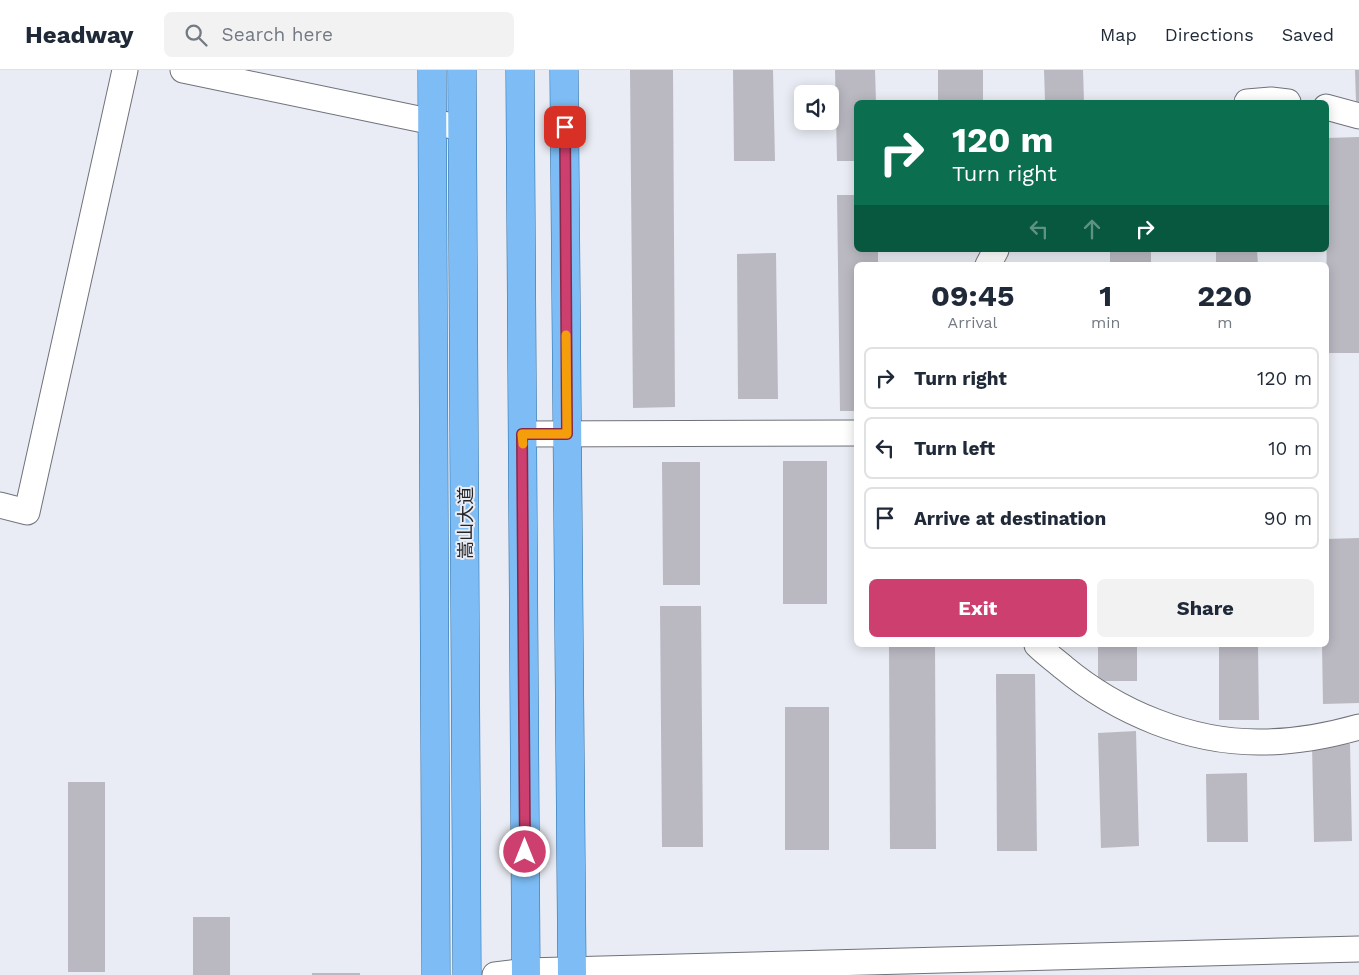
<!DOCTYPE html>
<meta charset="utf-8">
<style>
:root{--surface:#fff;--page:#f2f2f3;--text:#1f2937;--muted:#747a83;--line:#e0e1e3;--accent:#cc3f6e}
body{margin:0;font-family:"Work Sans","Noto Sans SC",sans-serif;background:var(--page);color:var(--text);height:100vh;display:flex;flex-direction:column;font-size:19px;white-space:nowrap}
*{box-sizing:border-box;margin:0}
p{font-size:16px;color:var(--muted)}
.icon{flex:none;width:28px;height:28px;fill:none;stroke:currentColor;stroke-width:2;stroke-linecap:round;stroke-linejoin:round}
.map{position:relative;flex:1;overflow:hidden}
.side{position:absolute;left:854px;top:192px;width:475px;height:385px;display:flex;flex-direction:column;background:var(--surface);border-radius:8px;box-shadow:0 2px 12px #0003}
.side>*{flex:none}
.hud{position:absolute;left:854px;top:30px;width:475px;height:152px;border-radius:8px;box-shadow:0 2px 12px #0003;background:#0b6e4f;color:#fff;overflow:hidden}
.fabs{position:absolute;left:794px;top:15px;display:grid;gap:10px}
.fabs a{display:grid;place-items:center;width:45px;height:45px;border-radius:8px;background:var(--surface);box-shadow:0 2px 12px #0003;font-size:25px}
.pin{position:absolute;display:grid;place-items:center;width:42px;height:42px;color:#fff;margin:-21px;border-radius:10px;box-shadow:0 2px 8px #0006}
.me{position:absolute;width:55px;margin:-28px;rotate:0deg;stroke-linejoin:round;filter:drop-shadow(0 0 4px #0008)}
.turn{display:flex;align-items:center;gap:18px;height:105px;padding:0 15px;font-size:22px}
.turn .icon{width:65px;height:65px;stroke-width:2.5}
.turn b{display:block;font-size:35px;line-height:42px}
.lanes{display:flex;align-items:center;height:48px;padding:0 15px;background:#0003;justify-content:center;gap:25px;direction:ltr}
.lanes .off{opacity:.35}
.eta{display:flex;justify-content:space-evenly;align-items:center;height:85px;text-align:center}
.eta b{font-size:30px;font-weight:700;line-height:35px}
.cta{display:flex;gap:10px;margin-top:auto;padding:10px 15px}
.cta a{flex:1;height:58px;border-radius:8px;background:var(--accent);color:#fff;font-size:20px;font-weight:700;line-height:58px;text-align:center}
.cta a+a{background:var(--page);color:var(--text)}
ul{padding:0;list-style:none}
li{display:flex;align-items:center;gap:15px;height:62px;margin:0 10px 8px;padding:0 5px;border:2px solid var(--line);border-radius:8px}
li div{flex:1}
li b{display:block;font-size:19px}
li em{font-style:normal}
header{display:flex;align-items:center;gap:30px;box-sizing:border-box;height:70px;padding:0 25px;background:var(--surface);border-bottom:1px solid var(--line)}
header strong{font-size:24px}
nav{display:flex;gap:28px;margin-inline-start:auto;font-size:18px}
.search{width:350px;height:45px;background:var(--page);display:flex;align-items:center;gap:12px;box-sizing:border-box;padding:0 18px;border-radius:8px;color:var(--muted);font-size:19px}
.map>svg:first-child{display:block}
.building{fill:#bab9c2}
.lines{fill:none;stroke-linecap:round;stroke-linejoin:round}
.minor-casing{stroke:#6f7279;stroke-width:27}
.major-casing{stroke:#266ba7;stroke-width:29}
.minor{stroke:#fff;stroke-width:25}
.major{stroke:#7dbcf4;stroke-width:28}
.route-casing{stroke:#852948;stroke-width:12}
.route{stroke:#cc3f6e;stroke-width:9}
.slow{stroke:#f59e0b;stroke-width:9}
.labels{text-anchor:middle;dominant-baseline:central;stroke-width:4;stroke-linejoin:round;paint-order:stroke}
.street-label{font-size:18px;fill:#242528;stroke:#e9ecf4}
</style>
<header>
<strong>Headway</strong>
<div class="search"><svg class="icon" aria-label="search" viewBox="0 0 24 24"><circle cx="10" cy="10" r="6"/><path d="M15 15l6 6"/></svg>Search here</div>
<nav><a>Map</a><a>Directions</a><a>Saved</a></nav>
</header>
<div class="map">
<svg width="1359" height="905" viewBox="0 0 1359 905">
<rect width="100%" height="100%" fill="#e9ecf4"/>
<g class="building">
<path d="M630,0H673L675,337L633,338Z"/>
<path d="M733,0H773L775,91H734Z"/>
<path d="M835,0H875L876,32H856V91H837Z"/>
<rect x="938" y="0" width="45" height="32"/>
<path d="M1044,0H1083L1084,32H1045Z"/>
<path d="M1355,0H1359V33H1356Z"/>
<path d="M1359,67V283H1327L1326,68Z"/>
<path d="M837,125H856V180H878V195H856V341H840Z"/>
<rect x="1110" y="180" width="41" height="15"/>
<path d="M1216,180H1257L1258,195H1216Z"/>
<path d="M776,183L778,329H738L737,184Z"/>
<rect x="783" y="391" width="44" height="143"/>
<path d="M662,392H700V515H663Z"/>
<path d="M1359,468V633L1323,634L1322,575H1326V469Z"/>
<path d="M660,536H701L703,777H662Z"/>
<path d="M889,575H935L936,779H890Z"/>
<rect x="1098" y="575" width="39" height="36"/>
<path d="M1219,575H1258L1259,650H1219Z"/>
<path d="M996,604H1035L1037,781H997Z"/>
<rect x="785" y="637" width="44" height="143"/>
<path d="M1136,661L1139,776L1101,778L1098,663Z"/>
<path d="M1350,674L1352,771L1314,772L1312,675Z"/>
<path d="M1247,703L1248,772H1207L1206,704Z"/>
<rect x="68" y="712" width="37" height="190"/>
<rect x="193" y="847" width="37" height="58"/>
<rect x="312" y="903" width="48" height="2"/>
</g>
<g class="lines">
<defs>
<g id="minor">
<path d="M183,0L462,58"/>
<path d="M1247,32L1271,30L1288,32"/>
<path d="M1326,37L1359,46"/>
<path d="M988,195L996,180"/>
<path d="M523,364L856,363"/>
<path d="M0,435L27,442L125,0"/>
<path d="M1037,575C1045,583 1055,590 1063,597C1117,642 1190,673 1262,672C1295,672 1327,666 1359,657"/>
<path d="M495,905L526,901L1359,879"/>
</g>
<g id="major">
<path d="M432,0L436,905"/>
<path d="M462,0L467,905"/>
<path d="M520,0L526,905"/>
<path d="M564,0L572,905"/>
</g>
</defs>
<use href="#minor" class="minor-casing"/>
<use href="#major" class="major-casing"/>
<use href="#minor" class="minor"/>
<use href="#major" class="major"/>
</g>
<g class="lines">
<defs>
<path id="route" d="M525,782L522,364H567L565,57"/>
</defs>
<use href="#route" class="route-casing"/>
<use href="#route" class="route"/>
<path class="slow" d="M523,374L522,364H567L566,265"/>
</g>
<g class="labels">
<g class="street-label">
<text transform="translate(465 453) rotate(-90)">嵩山大道</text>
</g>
</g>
</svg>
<div class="fabs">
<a><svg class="icon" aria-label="sound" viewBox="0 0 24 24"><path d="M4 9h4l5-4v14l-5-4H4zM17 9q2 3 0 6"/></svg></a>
</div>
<div class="pin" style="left:565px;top:57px;background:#d93025"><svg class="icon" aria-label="arrive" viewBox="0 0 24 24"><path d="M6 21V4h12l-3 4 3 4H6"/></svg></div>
<svg class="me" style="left:525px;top:782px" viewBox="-20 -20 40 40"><circle r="17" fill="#cc3f6e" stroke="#fff" stroke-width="3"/><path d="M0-11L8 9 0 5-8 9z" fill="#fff"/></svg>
<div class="hud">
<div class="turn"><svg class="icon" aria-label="right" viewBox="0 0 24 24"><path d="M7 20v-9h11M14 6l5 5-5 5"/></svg><div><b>120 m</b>Turn right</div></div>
<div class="lanes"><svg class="icon off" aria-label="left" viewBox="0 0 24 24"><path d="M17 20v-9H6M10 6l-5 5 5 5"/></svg><svg class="icon off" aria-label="ahead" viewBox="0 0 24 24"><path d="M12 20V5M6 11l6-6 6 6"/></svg><svg class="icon" aria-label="right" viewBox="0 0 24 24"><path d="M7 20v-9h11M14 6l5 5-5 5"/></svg></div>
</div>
<section class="side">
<div class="eta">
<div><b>09:45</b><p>Arrival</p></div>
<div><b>1</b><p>min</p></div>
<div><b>220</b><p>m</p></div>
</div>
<ul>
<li><svg class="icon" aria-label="right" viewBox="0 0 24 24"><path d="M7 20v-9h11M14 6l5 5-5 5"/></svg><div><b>Turn right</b></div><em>120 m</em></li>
<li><svg class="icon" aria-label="left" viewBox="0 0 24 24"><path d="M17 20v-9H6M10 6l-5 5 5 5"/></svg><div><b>Turn left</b></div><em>10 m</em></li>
<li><svg class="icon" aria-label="arrive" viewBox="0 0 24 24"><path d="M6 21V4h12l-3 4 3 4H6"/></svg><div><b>Arrive at destination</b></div><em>90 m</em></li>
</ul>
<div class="cta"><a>Exit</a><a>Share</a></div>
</section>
</div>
